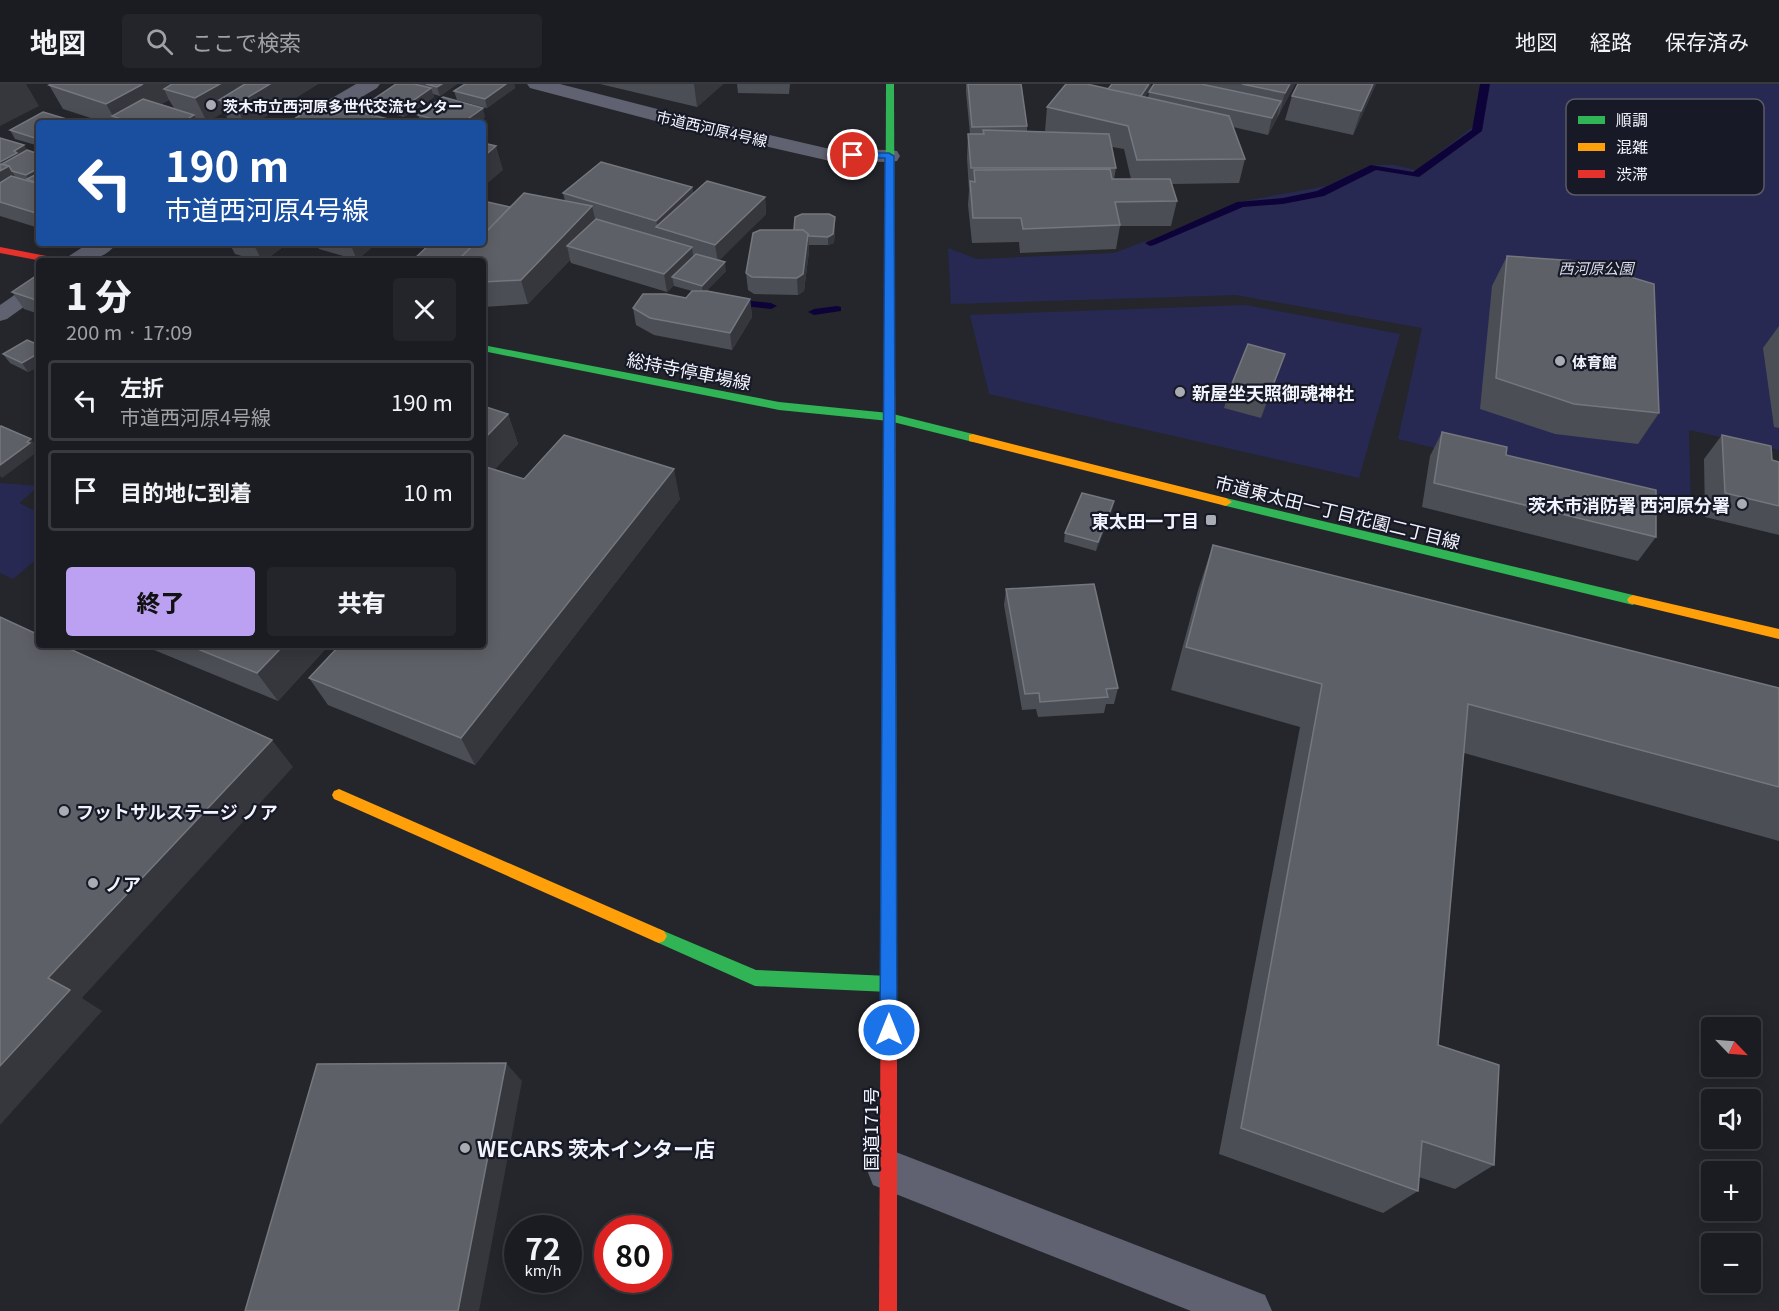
<!DOCTYPE html>
<html lang="ja">
<meta charset="utf-8">
<style>
:root{--surface:#1b1c21;--page:#24252a;--text:#f1f3f6;--muted:#a0a1a5;--line:#393a3f;--accent:#bca0f2}
body{margin:0;font-family:Georgia,"Noto Sans JP",serif;background:var(--page);color:var(--text);height:100vh;display:flex;flex-direction:column;font-size:22px;white-space:nowrap}
*{box-sizing:border-box;margin:0}
p{font-size:20px;color:var(--muted)}
.icon{flex:none;width:33px;height:33px;fill:none;stroke:currentColor;stroke-width:2;stroke-linecap:round;stroke-linejoin:round}
.map{position:relative;flex:1;overflow:hidden}
.side{position:absolute;left:36px;top:174px;width:450px;height:390px;display:flex;flex-direction:column;background:var(--surface);border-radius:6px;box-shadow:0 3px 15px #0003,0 0 0 2px var(--line)}
.side>*{flex:none}
.guide{position:absolute;left:36px;top:36px;width:450px;height:126px;border-radius:6px;box-shadow:0 3px 15px #0003,0 0 0 2px var(--line);background:#1a4fa0;color:#fff;overflow:hidden}
.needle{width:39px;rotate:115deg}
.fabs{position:absolute;left:1701px;top:933px;display:grid;gap:12px}
.fabs a{display:grid;place-items:center;width:60px;height:60px;border-radius:6px;background:var(--surface);box-shadow:0 3px 15px #0003,0 0 0 2px var(--line);font-size:30px}
.speed{position:absolute;left:504px;top:1131px;display:flex;gap:12px;font-size:30px;font-weight:700;text-align:center}
.speed>*{display:grid;place-content:center;width:78px;height:78px;border-radius:50%;background:var(--surface);box-shadow:0 3px 15px #0003,0 0 0 2px var(--line);line-height:1}
.speed small{font-size:15px;font-weight:400}
.speed .limit{border:9px solid #d22;background:#fff;color:#111}
.pin{position:absolute;display:grid;place-items:center;width:51px;height:51px;color:#fff;margin:-26px;border:3px solid #fff;border-radius:50%;box-shadow:0 2px 6px #0007}
.me{position:absolute;width:66px;margin:-33px;rotate:0deg;stroke-linejoin:round;filter:drop-shadow(0 0 4px #0008)}
.turn{display:flex;align-items:center;gap:21px;height:126px;padding:0 30px;font-size:27px}
.turn .icon{width:78px;height:78px;stroke-width:2.5}
.turn b{display:block;font-size:42px;line-height:51px}
.round{display:grid;place-items:center;flex:none;width:63px;height:63px;border-radius:6px;background:var(--page)}
.headline{display:flex;align-items:center;justify-content:space-between;height:102px;padding:0 30px}
h1{font-size:36px;font-weight:800;line-height:45px}
.button{display:flex;gap:12px;margin-top:auto;padding:12px 30px}
.button a{flex:1;height:69px;border-radius:6px;background:var(--accent);color:#111;font-size:24px;font-weight:800;line-height:69px;text-align:center}
.button a+a{background:var(--page);color:var(--text)}
ul{padding:0;list-style:none}
li{display:flex;align-items:center;gap:18px;height:81px;margin:0 12px 9px;padding:0 18px;border:3px solid var(--line);border-radius:6px}
li div{flex:1}
li b{display:block;font-size:22px}
li em{font-style:normal}
header{display:flex;align-items:center;gap:36px;box-sizing:border-box;height:84px;padding:0 30px;background:var(--surface);border-bottom:2px solid var(--line)}
header strong{font-size:28px}
nav{display:flex;gap:33px;margin-inline-start:auto;font-size:21px}
.search{width:420px;height:54px;background:var(--page);display:flex;align-items:center;gap:15px;box-sizing:border-box;padding:0 21px;border-radius:6px;color:var(--muted);font-size:22px}
.map>svg:first-child{display:block}
.green{fill:#272952}
.lines{fill:none;stroke-linecap:round;stroke-linejoin:round}
.stream{fill:#0d0338;fill-rule:evenodd}
.lane{fill:#606271;fill-rule:evenodd}
.street{fill:#606271;fill-rule:evenodd}
.fast{fill:#30b455;fill-rule:evenodd}
.slow{fill:#ff9f0a;fill-rule:evenodd}
.jam{fill:#e5322d;fill-rule:evenodd}
.wall{fill:#4c4e55;fill-rule:evenodd}
.shaded-wall{fill:#35373d}
.building{fill:#5e6067;stroke:#75777e;stroke-width:1.5}
.route{fill:#1a73e8;stroke:#114b97;stroke-width:1.5}
.poi-dot{fill:#aaacb4;stroke:#181926;stroke-width:2}
.labels{text-anchor:middle;dominant-baseline:central;stroke-width:4.5;stroke-linejoin:round;paint-order:stroke}
.far-poi-label{font-size:15px;font-weight:bold;fill:#f2f4fd;stroke:#181926;text-anchor:start}
.far-street-label{font-size:15px;fill:#f2f4fd;stroke:#181926}
.far-park-label{font-size:15px;font-style:italic;fill:#d9dcef;stroke:#181926}
.street-label{font-size:18px;fill:#f2f4fd;stroke:#181926}
.poi-label{font-size:18px;font-weight:bold;fill:#f2f4fd;stroke:#181926;text-anchor:start}
.near-poi-label{font-size:21px;font-weight:bold;fill:#f2f4fd;stroke:#181926;text-anchor:start}
.key{fill:#181926;stroke:#595b66;stroke-width:1.5}
.key-label{font-size:16px;fill:#f2f4fd}
</style>
<header>
<strong>地図</strong>
<div class="search"><svg class="icon" aria-label="search" viewBox="0 0 24 24"><circle cx="10" cy="10" r="6"/><path d="M15 15l6 6"/></svg>ここで検索</div>
<nav><a>地図</a><a>経路</a><a>保存済み</a></nav>
</header>
<div class="map">
<svg width="1779" height="1227" viewBox="0 0 1779 1227">
<rect width="100%" height="100%" fill="#24262c"/>
<g class="green">
<path d="M1481,0H1779V366L1689,346L1691,427L1398,355L1422,244L1236,211L951,220L948,164L977,175L1114,169L1146,157L1151,161L1239,118L1326,102L1371,81H1395L1416,86L1473,43Z"/>
<path d="M1246,221L1400,250L1359,394L989,310L970,231Z"/>
<path d="M0,399L39,402L19,419L39,429V473L13,495L0,489Z"/>
</g>
<g class="lines">
<g class="stream">
<path d="M1480,0H1490L1482,47L1419,93L1376,86L1324,112L1283,120L1243,123L1154,161L1150,162L1145,159L1237,118L1283,114L1317,107L1371,81L1413,88L1472,46Z"/>
<path d="M732,215L771,219L777,222L771,225L728,220L726,218Z"/>
<path d="M837,222L841,223V227L814,231L808,228L814,225Z"/>
</g>
<path class="lane" d="M39,197V212L7,235L0,237V221L32,199Z"/>
<g class="street">
<path d="M356,0H380L377,4L318,39H293L296,35Z"/>
<path d="M527,0H560L669,28L830,65L889,66L897,67L900,72L897,77L889,78L830,77L667,40L530,4Z"/>
<path d="M89,159H117C104,177 85,177 65,177L69,172Z"/>
<path d="M888,1065L1265,1211L1272,1227H1191L873,1101L867,1086L873,1071Z"/>
</g>
<g class="fast">
<path d="M886,0H894L895,286L890,289L885,286Z"/>
<path d="M483,261L779,318L889,329L973,350L979,354L973,358L889,337L779,326L483,267Z"/>
<path d="M1226,414L1633,511L1639,516L1633,521L1222,421L1220,418L1222,415Z"/>
<path d="M889,567L896,572L897,846L894,851L889,853L884,851L881,846L882,572Z"/>
<path d="M659,845L756,886L889,892L895,895L897,900L895,905L889,908L755,902L654,857L651,852L654,847Z"/>
</g>
<g class="slow">
<path d="M890,283L895,286L896,572L889,577L882,572L885,286Z"/>
<path d="M973,350L1226,414L1232,418L1226,422L969,357V351Z"/>
<path d="M1633,511L1779,545V555L1629,519L1627,516L1629,513Z"/>
<path d="M339,705L664,847L667,852L664,857L659,859L654,857L334,715L332,711L334,707Z"/>
</g>
<g class="jam">
<path d="M0,163L57,174L62,177H42L0,169Z"/>
<path d="M889,839L894,841L897,846V1227H879L881,846L884,841Z"/>
</g>
</g>
<g class="wall">
<path d="M51,0H318L255,39H230L224,28L207,38L196,35L198,39H106L63,25L49,1ZM169,16L174,24L161,20Z"/>
<path d="M396,0H457L440,12L433,10L434,13L404,33L375,25L371,17Z"/>
<path d="M465,0H514L515,4L487,24L457,16L454,7Z"/>
<path d="M600,0H723L697,23Z"/>
<path d="M737,0H790L789,10L738,9Z"/>
<path d="M966,0H1021L1027,42V48H1051L1045,47L1047,23L1108,5L1112,0H1151L1150,5L1145,13L1148,14L1149,8L1154,0H1295L1268,51L1233,43L1245,75L1239,99L1172,100L1177,117L1171,142H1120L1116,165L1020,169L1019,158L972,159L968,121L969,106L967,74L968,50H970L966,8ZM1112,63L1124,65L1131,95H1114L1116,84Z"/>
<path d="M1298,0H1376L1353,51L1285,36L1292,12Z"/>
<path d="M418,31L485,33L477,39H421Z"/>
<path d="M39,39V62L15,55L10,46Z"/>
<path d="M0,54L27,66L39,70V144L0,132Z"/>
<path d="M692,103L693,109L765,113L766,130L719,176L726,187L706,207L750,215L752,233L732,266L654,251L636,241L633,224L686,214L692,207L674,202V201L667,208L571,179L570,176L528,220L483,223V177L510,123L565,117L563,109ZM595,135L637,147L595,136Z"/>
<path d="M835,133V142L834,159L828,161H809V167L804,207L798,211L754,210L748,206L746,189L794,146Z"/>
<path d="M229,159H288L264,177H259L235,170Z"/>
<path d="M316,159H377L357,176L319,165Z"/>
<path d="M1507,172L1659,329L1638,360L1555,350L1480,325L1492,202Z"/>
<path d="M39,190V230L24,225L12,208Z"/>
<path d="M1779,242V344L1774,343L1763,264Z"/>
<path d="M39,261V282L28,288L10,279L3,270Z"/>
<path d="M1279,287L1261,334L1224,324L1229,307Z"/>
<path d="M483,322L508,330L518,360L495,385L524,395L680,415L475,681L328,621L309,594L483,561Z"/>
<path d="M1442,348L1506,371L1656,453L1638,477L1422,423L1430,372Z"/>
<path d="M1722,351L1772,376L1779,378V451L1705,433L1704,375Z"/>
<path d="M1114,417L1112,426L1096,467L1064,458L1065,449Z"/>
<path d="M1213,461L1779,604V757L1464,669L1438,961L1494,1081L1455,1105L1419,1093L1418,1107L1383,1129L1219,1070L1300,643L1171,606L1198,506Z"/>
<path d="M1006,505L1118,604L1114,620H1106L1104,629L1038,633L1036,625L1022,626L1004,521Z"/>
<path d="M142,561H329L278,617Z"/>
</g>
<g class="shaded-wall">
<path d="M0,0H26L39,22L0,42Z"/>
<path d="M143,0H197L164,5L169,16L130,38L113,32L106,20Z"/>
<path d="M220,0H318L255,39H244L236,21L219,16L224,28L207,38L195,14Z"/>
<path d="M442,0H457L440,12L437,3Z"/>
<path d="M506,0H514L515,4L487,24L485,15Z"/>
<path d="M694,0H723L697,23Z"/>
<path d="M1149,0H1151L1150,5L1139,22L1140,13Z"/>
<path d="M1290,0H1295L1278,33L1285,9Z"/>
<path d="M1373,0H1376L1353,51L1361,27Z"/>
<path d="M431,4L434,13L404,33L401,25Z"/>
<path d="M1281,17L1277,34L1268,51L1272,34Z"/>
<path d="M483,24L485,33L477,39H462Z"/>
<path d="M194,31L198,39H181Z"/>
<path d="M24,61L30,70L10,84L19,99L0,111V78L14,67Z"/>
<path d="M496,62L503,86L483,103V73Z"/>
<path d="M39,84V95L28,96L26,91Z"/>
<path d="M692,103L695,120L658,143L656,137Z"/>
<path d="M765,113L766,130L718,178L715,161Z"/>
<path d="M592,122L598,147L567,162L570,176L528,220L521,196Z"/>
<path d="M835,133V142L834,159L828,161V153Z"/>
<path d="M808,150L809,167L804,207L798,211L797,194Z"/>
<path d="M257,159H288L264,177H262L254,161Z"/>
<path d="M350,159H377L357,176Z"/>
<path d="M692,163L694,180L672,193L674,201L667,208L664,190Z"/>
<path d="M725,178L726,187L703,211L702,202Z"/>
<path d="M750,215L752,233L732,266L730,249Z"/>
<path d="M39,269V282L28,288L22,279Z"/>
<path d="M1285,270L1279,287L1261,334L1267,317Z"/>
<path d="M508,330L518,360L483,398V356Z"/>
<path d="M31,355L38,363L35,366L37,368L2,394L0,392V381Z"/>
<path d="M674,385L680,415L475,681L461,654Z"/>
<path d="M1114,417L1112,426L1096,467L1098,458Z"/>
<path d="M284,561H329L278,617L257,589Z"/>
<path d="M272,656L293,683L82,914L102,927L0,1041V982L48,894Z"/>
<path d="M506,979L522,997L479,1227H458Z"/>
</g>
<g class="building">
<path d="M51,0H143L106,20L49,1Z"/>
<path d="M172,0H220L195,14L164,5Z"/>
<path d="M245,0H270L235,21L219,16Z"/>
<path d="M396,0H414L431,4L401,25L371,17Z"/>
<path d="M426,0H442L437,3Z"/>
<path d="M465,0H506L485,15L454,7Z"/>
<path d="M968,0H1021L1027,42L972,43Z"/>
<path d="M1066,0H1087L1229,32L1245,75L1137,76L1128,42L1047,23Z"/>
<path d="M1112,0H1149L1141,12L1108,5Z"/>
<path d="M1154,0H1201L1281,17L1272,34L1149,8Z"/>
<path d="M1242,0H1290L1285,9Z"/>
<path d="M1298,0H1373L1361,27L1292,12Z"/>
<path d="M443,13L483,24L462,39H448L418,31Z"/>
<path d="M143,15L194,31L181,39H133L112,32Z"/>
<path d="M320,18L404,39H288Z"/>
<path d="M43,28L70,36L66,39H39V54L38,55L10,46Z"/>
<path d="M84,35L95,39H76Z"/>
<path d="M983,46L1109,50L1116,84H971L968,50H984Z"/>
<path d="M0,54L24,61L14,67L17,69L0,78Z"/>
<path d="M483,59L496,62L483,73Z"/>
<path d="M27,66L39,70V84L26,91L12,87L9,82L2,80Z"/>
<path d="M601,78L692,103L656,137L563,109Z"/>
<path d="M0,80L9,82L0,87Z"/>
<path d="M1110,85L1112,95H1170L1177,117L1115,118L1120,141L1023,145L1021,134H973L970,97L975,98L974,86Z"/>
<path d="M39,89V100L27,95Z"/>
<path d="M11,92L39,100V130L0,118V99Z"/>
<path d="M707,97L765,113L715,161L656,143Z"/>
<path d="M524,109L592,122L521,196L483,198V177H457L475,159H483V151Z"/>
<path d="M483,117L510,123L483,151Z"/>
<path d="M802,130H829L835,133L833,150L828,153L809,152L808,150L803,146H794L795,133Z"/>
<path d="M596,135L692,163L664,190L567,162Z"/>
<path d="M760,146H803L808,150L803,190L797,194L752,193L746,189L753,149Z"/>
<path d="M431,159H475L457,177H412Z"/>
<path d="M696,170L725,178L702,202L672,193Z"/>
<path d="M1507,172L1577,177L1654,200L1659,329L1574,320L1496,294Z"/>
<path d="M39,190V217L12,208Z"/>
<path d="M692,207H707L750,215L730,249L650,234L633,224L643,210H666L686,214Z"/>
<path d="M27,256L39,261V269L22,279L3,270Z"/>
<path d="M1248,260L1285,270L1267,317L1229,307Z"/>
<path d="M483,322L508,330L483,356Z"/>
<path d="M1,342L31,355L27,358L30,359L0,381V343Z"/>
<path d="M1442,348L1507,363L1506,371L1656,406V453L1434,399Z"/>
<path d="M564,351L674,385L461,654L309,594L340,561H483V382L524,395Z"/>
<path d="M1722,351L1771,362L1772,376L1779,378V422L1725,409Z"/>
<path d="M1082,409L1114,417L1098,458L1065,449Z"/>
<path d="M1213,461L1779,604V703L1468,620L1438,961L1499,981L1494,1081L1422,1057L1418,1107L1241,1044L1322,600L1186,563Z"/>
<path d="M1094,500L1118,604L1106,605L1108,613L1040,618L1039,609L1025,610L1006,505Z"/>
<path d="M0,533L39,551V561H61L272,656L48,894L70,906L0,982Z"/>
<path d="M188,561H284L257,589Z"/>
<path d="M506,979L458,1227H245L317,980Z"/>
</g>
<path class="route" d="M850,69H889L894,72L897,946L894,952L889,954L883,952L880,946L885,74H853L849,71Z"/>
<g class="poi-dot">
<circle cx="211" cy="21" r="6"/>
<circle cx="1560" cy="277" r="6"/>
<circle cx="1180" cy="308" r="6"/>
<circle cx="1742" cy="420" r="6"/>
<rect x="1205" y="430" width="12" height="12" rx="3"/>
<circle cx="64" cy="727" r="6"/>
<circle cx="93" cy="799" r="6"/>
<circle cx="465" cy="1064" r="6"/>
</g>
<g class="labels">
<g class="far-poi-label">
<text x="223" y="21">茨木市立西河原多世代交流センター</text>
<text x="1572" y="277">体育館</text>
</g>
<g class="far-street-label">
<text transform="translate(712 44) rotate(13)">市道西河原4号線</text>
</g>
<g class="far-park-label">
<text x="1596" y="183">西河原公園</text>
</g>
<g class="street-label">
<text transform="translate(689 286) rotate(11)">総持寺停車場線</text>
<text transform="translate(1338 427) rotate(14)">市道東太田一丁目花園二丁目線</text>
<text transform="translate(870 1045) rotate(-90)">国道171号</text>
</g>
<g class="poi-label">
<text x="1192" y="308">新屋坐天照御魂神社</text>
<text x="1730" y="420" text-anchor="end">茨木市消防署 西河原分署</text>
<text x="1199" y="436" text-anchor="end">東太田一丁目</text>
<text x="76" y="727">フットサルステージ ノア</text>
<text x="105" y="799">ノア</text>
</g>
<g class="near-poi-label">
<text x="477" y="1064">WECARS 茨木インター店</text>
</g>
</g>
<rect x="1566" y="15" width="198" height="96" rx="9" class="key"/>
<rect x="1578" y="32" width="27" height="8" fill="#30b455"/>
<rect x="1578" y="59" width="27" height="8" fill="#ff9f0a"/>
<rect x="1578" y="86" width="27" height="8" fill="#e5322d"/>
<g class="key-label">
<text x="1616" y="42">順調</text>
<text x="1616" y="69">混雑</text>
<text x="1616" y="96">渋滞</text>
</g>
</svg>
<div class="fabs">
<a><svg class="needle" viewBox="-14 -14 28 28"><path d="M0-13l5 13h-10z" fill="#e53935"/><path d="M0 13l5-13h-10z" fill="#a0a1a5"/></svg></a>
<a><svg class="icon" aria-label="sound" viewBox="0 0 24 24"><path d="M4 9h4l5-4v14l-5-4H4zM17 9q2 3 0 6"/></svg></a>
<a>+</a>
<a>−</a>
</div>
<div class="speed"><div>72<small>km/h</small></div><div class="limit">80</div></div>
<div class="pin" style="left:853px;top:71px;background:#d93025"><svg class="icon" aria-label="arrive" viewBox="0 0 24 24"><path d="M6 21V4h12l-3 4 3 4H6"/></svg></div>
<svg class="me" style="left:889px;top:946px" viewBox="-20 -20 40 40"><circle r="17" fill="#1a73e8" stroke="#fff" stroke-width="3"/><path d="M0-11L8 9 0 5-8 9z" fill="#fff"/></svg>
<div class="guide">
<div class="turn"><svg class="icon" aria-label="left" viewBox="0 0 24 24"><path d="M17 20v-9H6M10 6l-5 5 5 5"/></svg><div><b>190 m</b>市道西河原4号線</div></div>
</div>
<section class="side">
<div class="headline"><div><h1>1 分</h1><p>200 m · 17:09</p></div><a class="round"><svg class="icon" aria-label="close" viewBox="0 0 24 24"><path d="M6 6l12 12M18 6L6 18"/></svg></a></div>
<ul>
<li><svg class="icon" aria-label="left" viewBox="0 0 24 24"><path d="M17 20v-9H6M10 6l-5 5 5 5"/></svg><div><b>左折</b><p>市道西河原4号線</p></div><em>190 m</em></li>
<li><svg class="icon" aria-label="arrive" viewBox="0 0 24 24"><path d="M6 21V4h12l-3 4 3 4H6"/></svg><div><b>目的地に到着</b></div><em>10 m</em></li>
</ul>
<div class="button"><a>終了</a><a>共有</a></div>
</section>
</div>
